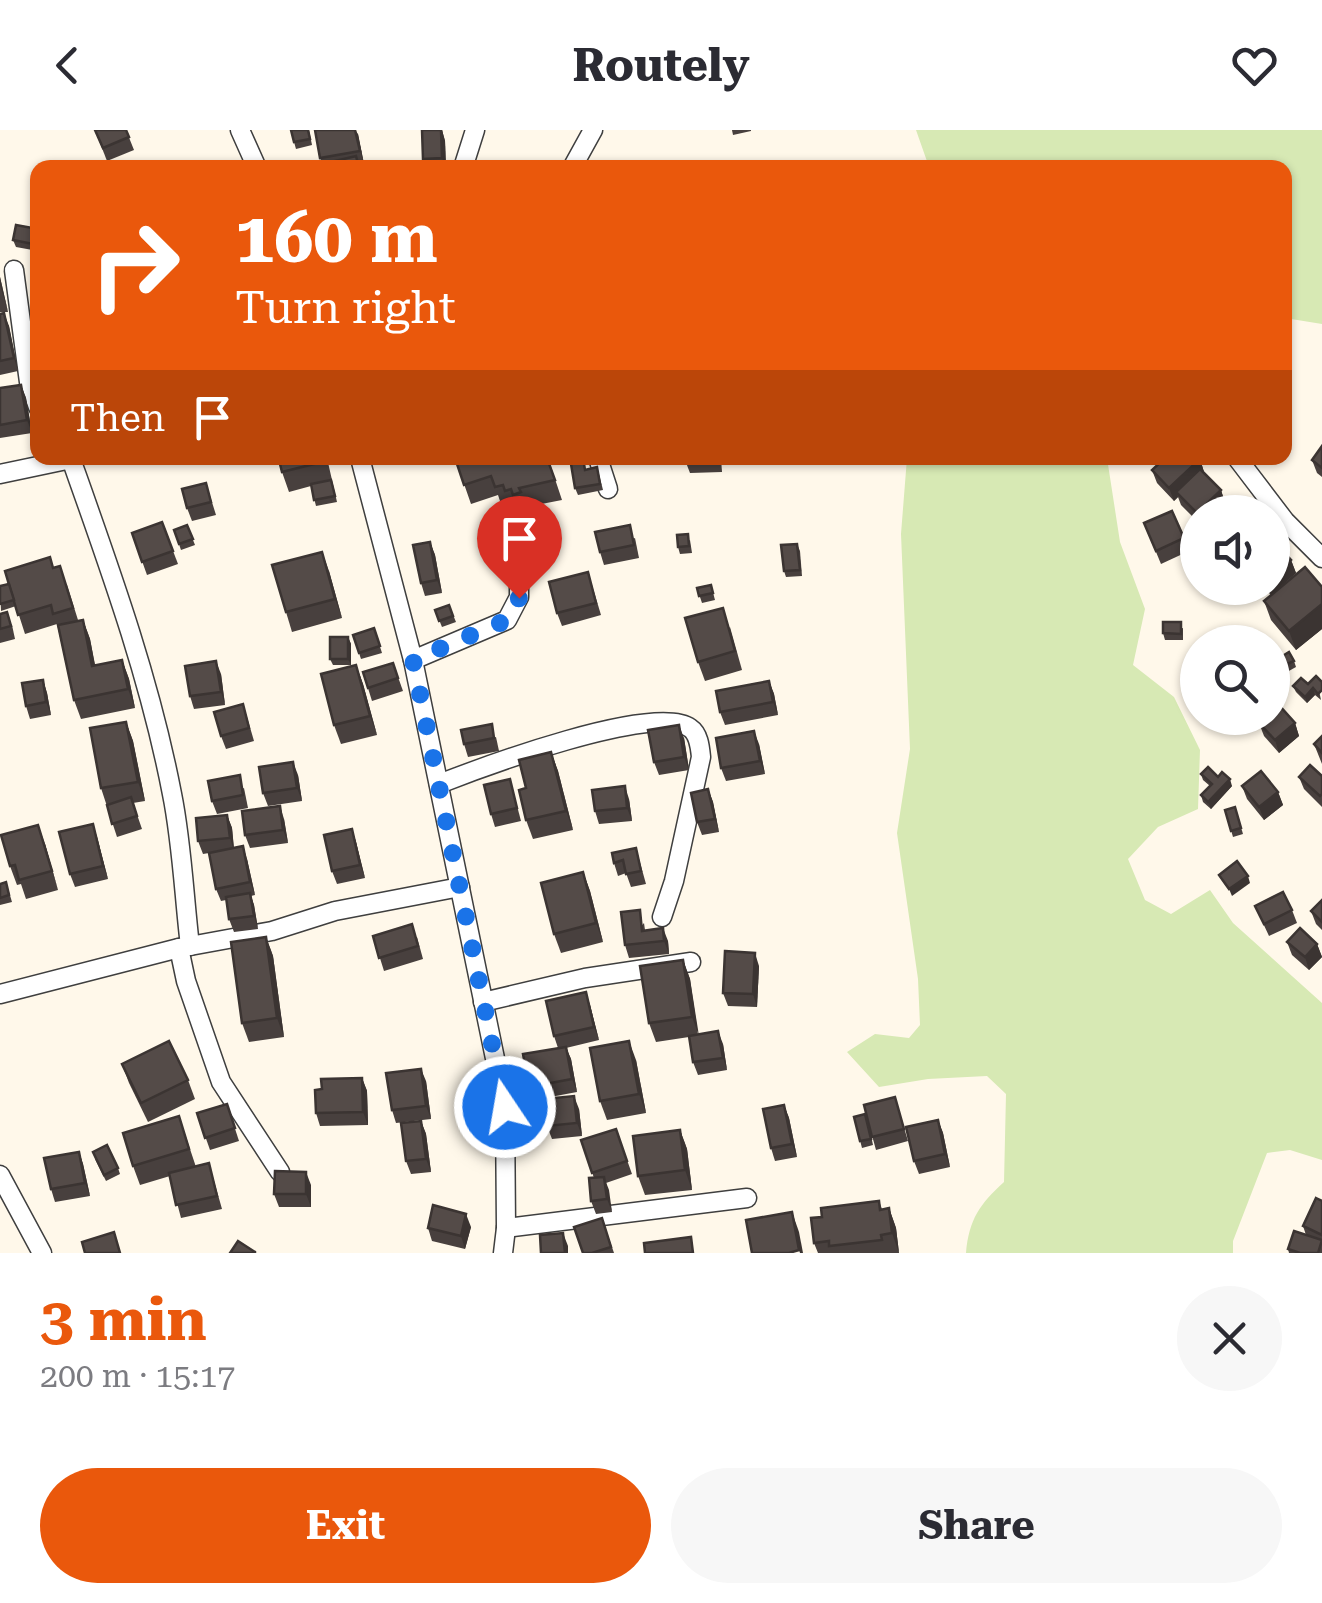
<!DOCTYPE html>
<meta charset="utf-8">
<style>
:root{--surface:#fff;--page:#f7f7f7;--text:#2b2b33;--muted:#7c7c81;--accent:#ea580c}
body{margin:0;font-family:"Roboto Serif",serif;background:var(--page);color:var(--text);height:100vh;display:flex;flex-direction:column;font-size:38px;white-space:nowrap}
*{box-sizing:border-box;margin:0}
p{font-size:32px;color:var(--muted)}
.icon{flex:none;width:55px;height:55px;fill:none;stroke:currentColor;stroke-width:2;stroke-linecap:round;stroke-linejoin:round}
.map{position:relative;height:1123px;overflow:hidden}
.side{display:flex;flex-direction:column;background:var(--surface);flex:1}
.side>*{flex:none}
.top-card{position:absolute;left:30px;top:30px;width:1262px;height:305px;border-radius:20px;box-shadow:0 2px 8px #0004;background:#ea580c;color:#fff;overflow:hidden}
.fabs{position:absolute;left:1180px;top:365px;display:grid;gap:20px}
.fabs a{display:grid;place-items:center;width:110px;height:110px;border-radius:50%;background:var(--surface);box-shadow:0 2px 8px #0004;font-size:50px}
.pin{position:absolute;display:grid;place-items:center;width:85px;height:85px;color:#fff;margin:-102px -42px;border-radius:50% 50% 50% 0;rotate:-45deg;box-shadow:0 0 10px #0007}
.pin .icon{rotate:45deg}
.me{position:absolute;width:110px;margin:-55px;rotate:348deg;stroke-linejoin:round;filter:drop-shadow(0 0 8px #0008)}
.turn{display:flex;align-items:center;gap:35px;height:210px;padding:0 40px;font-size:45px}
.turn .icon{width:130px;height:130px;stroke-width:2.5}
.turn b{display:block;font-size:70px;line-height:85px}
.then{display:flex;align-items:center;height:95px;padding:0 40px;background:#0003;gap:20px;font-size:38px}
.round{display:grid;place-items:center;flex:none;width:105px;height:105px;border-radius:52px;background:var(--page)}
.summary{display:flex;align-items:center;justify-content:space-between;height:170px;padding:0 40px}
h1{font-size:60px;font-weight:700;line-height:75px;color:var(--accent)}
.cta{display:flex;gap:20px;margin-top:auto;padding:20px 40px}
.cta a{flex:1;height:115px;border-radius:60px;background:var(--accent);color:#fff;font-size:40px;font-weight:700;line-height:115px;text-align:center}
.cta a+a{background:var(--page);color:var(--text)}
header{display:flex;justify-content:space-between;align-items:center;height:130px;padding:0 40px;background:var(--surface);font-size:45px;font-weight:700}
.map>svg:first-child{display:block}
.green{fill:#d7e9b4}
.lines{fill:none;stroke-linecap:round;stroke-linejoin:round}
.minor-casing{stroke:#3f3f3f;stroke-width:21}
.minor{stroke:#fff;stroke-width:18}
.wall{fill:#48403e}
.shaded-wall{fill:#3b3432}
.building{fill:#544b48;stroke:#3b3432;stroke-width:2.5}
.route{stroke:#1a73e8;stroke-width:18;stroke-dasharray:0 32.4}
</style>
<header><svg class="icon" aria-label="back" viewBox="0 0 24 24"><path d="M15 5l-7 7 7 7"/></svg>Routely<svg class="icon" aria-label="heart" viewBox="0 0 24 24"><path d="M12 20l-8-8c-3-5 5-10 8-4 3-6 11-1 8 4z"/></svg></header>
<div class="map">
<svg width="1322" height="1123" viewBox="0 0 1322 1123">
<rect width="100%" height="100%" fill="#fff8ea"/>
<g class="green">
<path d="M916,0H1322V194L1285,188V38L929,37Z"/>
<path d="M907,328H1107L1120,412L1145,479L1133,535L1174,567L1200,620L1198,679L1158,697L1128,729L1145,770L1171,784L1210,760L1233,793L1322,873V1030L1290,1020L1267,1023L1233,1111V1123H966C969,1089 980,1074 1004,1052L1006,964L987,946L928,949L879,957L847,922L875,904L909,908L920,895L918,849L897,703L910,619L901,404Z"/>
</g>
<g class="lines">
<defs>
<g id="minor">
<path d="M240,0L257,38"/>
<path d="M463,38L475,0"/>
<path d="M572,38L593,0"/>
<path d="M14,140L29,252L38,277"/>
<path d="M360,328L413,530L505,977L506,1098L503,1123"/>
<path d="M598,328L608,359"/>
<path d="M1237,328L1285,391L1322,428"/>
<path d="M71,329C110,439 150,549 172,664C182,713 184,766 190,816"/>
<path d="M0,344L76,328"/>
<path d="M413,530L507,490L519,467V424"/>
<path d="M439,654C480,638 656,572 690,598C699,604 700,617 701,627L674,751L662,787"/>
<path d="M179,818L186,851L221,952L280,1042"/>
<path d="M0,864L179,818L272,801L335,781L460,757"/>
<path d="M483,872L585,848L691,832"/>
<path d="M0,1045L42,1123"/>
<path d="M506,1098L747,1068"/>
</g>
</defs>
<use href="#minor" class="minor-casing"/>
<use href="#minor" class="minor"/>
</g>
<g class="wall">
<path d="M95,0H126L134,20L107,31Z"/>
<path d="M309,0L312,15L296,19L294,12Z"/>
<path d="M442,0L445,11L446,38H426L423,29Z"/>
<path d="M732,0H751V1L733,5Z"/>
<path d="M358,4L364,34L324,38L320,28Z"/>
<path d="M38,99V121L16,117L13,110Z"/>
<path d="M0,147L8,182H0Z"/>
<path d="M0,184L9,196L18,241L0,245Z"/>
<path d="M21,255L26,268L32,303L0,308V258Z"/>
<path d="M1322,316V347L1317,343L1312,330Z"/>
<path d="M327,328L337,372L316,376L311,356L289,362L282,342Z"/>
<path d="M455,328H548L562,370L526,377L528,381L520,384L518,379L512,380L510,374L502,377L498,365L471,374Z"/>
<path d="M721,328L722,342L690,343L685,330Z"/>
<path d="M1200,329L1204,342L1221,360L1225,373L1215,382H1198V392L1181,375L1178,367L1174,371L1157,353L1152,340Z"/>
<path d="M586,340L599,344L603,360L578,365L575,358Z"/>
<path d="M206,353L216,385L192,391L187,378Z"/>
<path d="M162,392L178,434L147,445L132,403Z"/>
<path d="M551,393L557,416L537,421L532,408Z"/>
<path d="M1144,393L1184,408L1189,421L1161,434Z"/>
<path d="M187,395L195,415L181,420L174,400Z"/>
<path d="M635,408L639,428L604,435L600,422Z"/>
<path d="M690,410L692,423L680,424L678,417Z"/>
<path d="M430,412L435,425L442,463L425,466L421,453Z"/>
<path d="M797,414L800,421L802,446L786,447L784,441Z"/>
<path d="M1291,430L1296,443L1275,461L1322,457V499L1296,520L1271,490L1264,471L1271,465L1264,458H1272Z"/>
<path d="M54,438L67,455L78,490H83L90,509L95,536L122,530L129,549L135,578L81,589L74,570L57,494L25,504L16,476L1,481L0,456Z"/>
<path d="M329,441L342,488L292,502L286,482Z"/>
<path d="M592,455L601,485L562,496L557,483Z"/>
<path d="M711,455L715,470L702,473L697,458Z"/>
<path d="M449,475L456,492L442,497L435,480Z"/>
<path d="M0,484L12,495L15,509L0,513Z"/>
<path d="M730,497L742,540L705,551L698,532Z"/>
<path d="M374,498L382,523L361,529L353,505Z"/>
<path d="M1183,498V510H1165L1163,503Z"/>
<path d="M348,507L351,514V535H333L330,529Z"/>
<path d="M1281,527L1294,531L1296,537L1287,542Z"/>
<path d="M393,533L403,561L372,571L363,542Z"/>
<path d="M356,535L363,554L377,605L341,614L334,595Z"/>
<path d="M221,544L225,575L194,579L190,566Z"/>
<path d="M1316,546L1321,570L1315,565L1307,573L1296,562L1293,556L1308,554Z"/>
<path d="M43,550L47,563L51,585L30,589L26,576Z"/>
<path d="M769,551L774,564L778,585L725,595L720,582Z"/>
<path d="M247,587L254,611L226,619L221,606Z"/>
<path d="M126,592L133,611L145,671L133,673L142,699L117,707L101,658Z"/>
<path d="M1259,593H1295L1299,606L1279,623L1264,606Z"/>
<path d="M1322,606V634L1314,614Z"/>
<path d="M496,607L499,621L468,627L464,614Z"/>
<path d="M684,608L689,640L659,645L654,632Z"/>
<path d="M759,614L765,644L726,651L721,638Z"/>
<path d="M551,622L558,641L573,700L533,709L526,690V658Z"/>
<path d="M1201,644L1218,647L1232,656L1211,679L1203,672L1201,665L1210,656L1203,650Z"/>
<path d="M298,645L302,671L268,676L263,663Z"/>
<path d="M1322,646V677L1304,659L1299,647Z"/>
<path d="M510,649L521,691L495,697L491,684Z"/>
<path d="M1242,656L1278,662L1283,675L1264,690L1247,669Z"/>
<path d="M244,658L248,678L217,684L212,671Z"/>
<path d="M708,659L713,672L719,702L702,705L697,692Z"/>
<path d="M629,669L632,691L599,694L595,681Z"/>
<path d="M1235,677L1243,704L1233,707L1225,680Z"/>
<path d="M227,685L232,698L234,718L247,729L255,765L251,766L254,775L258,799L234,802L229,789L226,770L221,771L216,759L209,723L203,724L198,711Z"/>
<path d="M284,689L288,713L250,718L245,705Z"/>
<path d="M352,699L356,712L365,748L337,754L332,741Z"/>
<path d="M97,707L108,749L75,757L70,744Z"/>
<path d="M45,714L58,760L26,769L21,754L17,755L10,736Z"/>
<path d="M636,718L646,754L631,757L626,743L618,746L614,733Z"/>
<path d="M583,742L590,761L603,812L561,823L554,804Z"/>
<path d="M6,752L12,772L0,775V754Z"/>
<path d="M1322,770V800L1316,794L1311,781Z"/>
<path d="M1255,776L1292,780L1297,793L1269,806Z"/>
<path d="M644,793L645,800L668,811L669,824L629,828L625,815Z"/>
<path d="M373,806L417,807L423,829L384,841Z"/>
<path d="M266,807L273,826L284,907L249,912L242,893Z"/>
<path d="M1287,812L1317,814L1322,827L1309,840L1292,825Z"/>
<path d="M683,830L690,849L698,905L723,914L727,940L698,945L693,932L689,907L656,912L649,893Z"/>
<path d="M759,836L757,877L728,876L723,863Z"/>
<path d="M590,875L599,910L566,918L571,929L577,962L534,970L529,957L558,918L554,906Z"/>
<path d="M636,930L646,983L607,990L600,971Z"/>
<path d="M122,934L188,950L195,969L148,992L129,953Z"/>
<path d="M362,948L367,961L368,995L320,996L316,983L322,959Z"/>
<path d="M426,951L431,989L396,993L392,980Z"/>
<path d="M895,967L908,1011L876,1020L868,991L873,1015L862,1018L854,987L865,984L868,991L864,975Z"/>
<path d="M227,974L239,1011L210,1020L197,983Z"/>
<path d="M784,975L789,988L797,1027L775,1031L771,1018Z"/>
<path d="M579,979L582,1006L552,1009L547,996Z"/>
<path d="M179,986L196,1037L209,1033L222,1079L181,1088L170,1046L140,1055L133,1036Z"/>
<path d="M938,990L943,1003L950,1037L919,1044L914,1031Z"/>
<path d="M421,991L426,1004L431,1042L411,1044L406,1031Z"/>
<path d="M616,999L632,1044L606,1053L612,1082L596,1084L591,1071L594,1048L581,1010Z"/>
<path d="M680,1000L687,1019L692,1060L645,1065L638,1046Z"/>
<path d="M79,1022L83,1034L90,1066L55,1072L51,1059Z"/>
<path d="M95,1029L118,1038L120,1044L106,1051Z"/>
<path d="M311,1055V1077H279L274,1064Z"/>
<path d="M879,1071L882,1079L889,1078L896,1098L899,1123H818L814,1113L822,1087Z"/>
<path d="M1322,1071V1123H1289L1288,1119L1306,1105L1303,1096Z"/>
<path d="M602,1088L614,1123H583Z"/>
<path d="M471,1097L465,1119L432,1111L428,1098Z"/>
</g>
<g class="shaded-wall">
<path d="M355,0L358,4L364,34L360,21Z"/>
<path d="M442,0L445,11L446,38L442,28Z"/>
<path d="M0,147L8,182L0,155Z"/>
<path d="M4,183L9,196L18,241L14,228Z"/>
<path d="M21,255L26,268L32,303L27,290Z"/>
<path d="M1200,329L1204,342L1180,365L1176,362L1178,367L1174,371L1169,358Z"/>
<path d="M1221,360L1225,373L1215,382H1198V385L1197,383Z"/>
<path d="M430,412L435,425L442,463L437,450Z"/>
<path d="M322,422L329,441L342,488L335,469Z"/>
<path d="M1291,430L1296,443L1271,465L1268,458H1272V447Z"/>
<path d="M1322,474V499L1296,520L1289,501Z"/>
<path d="M83,490L90,509L99,555L92,536Z"/>
<path d="M348,507L351,514V535L348,529Z"/>
<path d="M122,530L129,549L135,578L128,559Z"/>
<path d="M216,531L221,544L225,575L221,562Z"/>
<path d="M356,535L363,554L377,605L370,586Z"/>
<path d="M43,550L47,563L51,585L46,572Z"/>
<path d="M769,551L774,564L778,585L773,572Z"/>
<path d="M1313,558L1315,565L1307,573L1305,567Z"/>
<path d="M126,592L133,611L145,671L138,652Z"/>
<path d="M1295,593L1299,606L1279,623L1275,610Z"/>
<path d="M679,595L684,608L689,640L684,627Z"/>
<path d="M754,601L759,614L765,644L760,631Z"/>
<path d="M551,622L558,641L573,700L566,681Z"/>
<path d="M293,632L298,645L302,671L297,658Z"/>
<path d="M1230,649L1232,656L1211,679L1208,672Z"/>
<path d="M625,656L629,669L632,691L627,678Z"/>
<path d="M708,659L713,672L719,702L715,689Z"/>
<path d="M1278,662L1283,675L1264,690L1259,677Z"/>
<path d="M280,676L284,689L288,713L283,700Z"/>
<path d="M227,685L232,698L234,721L230,708Z"/>
<path d="M93,694L97,707L108,749L103,736Z"/>
<path d="M38,695L45,714L58,760L52,741Z"/>
<path d="M352,699L356,712L365,748L360,735Z"/>
<path d="M243,716L247,729L255,765L250,752Z"/>
<path d="M583,742L590,761L603,812L596,793Z"/>
<path d="M1248,746L1250,753L1232,766L1229,759Z"/>
<path d="M250,763L254,775L258,799L254,786Z"/>
<path d="M663,798L668,811L669,824L664,811Z"/>
<path d="M266,807L273,826L284,907L277,888Z"/>
<path d="M1317,814L1322,827L1309,840L1305,827Z"/>
<path d="M755,823L759,836L757,877L753,864Z"/>
<path d="M683,830L690,849L699,906L692,887Z"/>
<path d="M586,862L590,875L599,910L594,897Z"/>
<path d="M718,901L723,914L727,940L723,928Z"/>
<path d="M629,911L636,930L646,983L639,964Z"/>
<path d="M566,917L571,929L577,962L572,949Z"/>
<path d="M421,939L426,951L431,989L426,976Z"/>
<path d="M362,948L367,961L368,995L363,982Z"/>
<path d="M574,966L579,979L582,1006L577,993Z"/>
<path d="M784,975L789,988L797,1027L792,1014Z"/>
<path d="M938,990L943,1003L950,1037L945,1024Z"/>
<path d="M421,991L426,1004L431,1042L426,1029Z"/>
<path d="M680,1000L687,1019L692,1060L685,1040Z"/>
<path d="M79,1022L83,1034L90,1066L85,1053Z"/>
<path d="M306,1042L311,1055V1077L306,1064Z"/>
<path d="M604,1047L609,1060L612,1082L607,1069Z"/>
<path d="M889,1078L896,1098L899,1123L892,1103Z"/>
<path d="M792,1082L799,1102L803,1123H800L799,1120Z"/>
<path d="M466,1084L471,1097L465,1119L461,1106Z"/>
<path d="M563,1103L568,1116V1123H565Z"/>
</g>
<g class="building">
<path d="M95,0H126L129,7L103,18Z"/>
<path d="M291,0H308L310,9L294,12Z"/>
<path d="M315,0H355L360,21L320,28Z"/>
<path d="M422,0H441L442,28L423,29Z"/>
<path d="M356,26L359,38H324L323,34Z"/>
<path d="M16,95L38,99V115L13,110Z"/>
<path d="M4,183L14,228L0,231V184Z"/>
<path d="M21,255L27,290L0,295V258Z"/>
<path d="M1322,316V338L1312,330Z"/>
<path d="M285,328H325L326,331L282,342L279,330Z"/>
<path d="M455,328H547L555,350L519,358L521,362L513,365L511,359L505,361L503,355L495,357L491,346L464,355Z"/>
<path d="M570,328H583L585,340L597,337L600,354L575,358Z"/>
<path d="M685,328H717V329L685,330Z"/>
<path d="M1165,328H1198L1200,329L1169,358L1152,340Z"/>
<path d="M1200,339L1221,360L1197,383L1176,362Z"/>
<path d="M331,350L335,366L314,370L311,354Z"/>
<path d="M206,353L211,372L187,378L182,359Z"/>
<path d="M546,380L552,403L532,408L526,385Z"/>
<path d="M1172,381L1184,408L1156,421L1144,393Z"/>
<path d="M162,392L173,421L142,432L132,403Z"/>
<path d="M187,395L193,409L179,414L174,400Z"/>
<path d="M630,395L634,415L600,422L595,402Z"/>
<path d="M688,404L689,416L678,417L677,405Z"/>
<path d="M1272,409L1291,430L1272,447Z"/>
<path d="M430,412L437,450L421,453L413,415Z"/>
<path d="M797,414L800,440L784,441L781,415Z"/>
<path d="M322,422L335,469L286,482L272,435Z"/>
<path d="M50,427L53,438L60,436L73,478L53,484L51,475L18,485L5,441Z"/>
<path d="M1305,437L1322,457V474L1289,501L1264,471Z"/>
<path d="M588,442L596,473L557,483L549,452Z"/>
<path d="M9,454L14,470L0,474V456Z"/>
<path d="M711,455L713,463L699,466L697,458Z"/>
<path d="M449,475L453,486L439,491L435,480Z"/>
<path d="M723,478L735,521L698,532L685,488Z"/>
<path d="M7,482L11,496L0,499V484Z"/>
<path d="M83,490L92,536L122,530L128,559L74,570L58,495Z"/>
<path d="M1163,492H1181V504L1163,503Z"/>
<path d="M374,498L380,516L359,523L353,505Z"/>
<rect x="330" y="507" width="18" height="22"/>
<path d="M1289,522L1294,531L1285,535L1281,527Z"/>
<path d="M216,531L221,562L190,566L185,536Z"/>
<path d="M393,533L398,548L368,558L363,542Z"/>
<path d="M356,535L370,586L334,595L321,544Z"/>
<path d="M1316,546L1322,552V560L1318,564L1313,558L1305,567L1293,556L1301,548L1308,554Z"/>
<path d="M43,550L46,572L26,576L22,553Z"/>
<path d="M769,551L773,572L720,582L716,561Z"/>
<path d="M243,574L249,598L221,606L214,582Z"/>
<path d="M1279,575L1295,593L1275,610L1259,593L1265,588H1272V581Z"/>
<path d="M126,592L138,652L101,658L90,598Z"/>
<path d="M492,594L494,608L464,614L461,600Z"/>
<path d="M679,595L684,627L654,632L648,600Z"/>
<path d="M754,601L760,631L721,638L716,608Z"/>
<path d="M1322,606V623L1314,614Z"/>
<path d="M551,622L566,681L526,690L519,660L526,658L519,630Z"/>
<path d="M293,632L297,658L263,663L259,637Z"/>
<path d="M1310,635L1322,646V664L1320,666L1299,647Z"/>
<path d="M1208,637L1218,647L1222,642L1230,649L1208,672L1201,665L1212,654L1201,644Z"/>
<path d="M1261,641L1278,662L1259,677L1242,656Z"/>
<path d="M240,645L243,665L212,671L208,651Z"/>
<path d="M510,649L517,678L491,684L484,655Z"/>
<path d="M625,656L627,678L595,681L592,660Z"/>
<path d="M708,659L715,689L697,692L691,663Z"/>
<path d="M131,667L137,686L112,694L107,675Z"/>
<path d="M280,676L283,700L245,705L242,681Z"/>
<path d="M1235,677L1241,698L1231,701L1225,680Z"/>
<path d="M227,685L230,708L198,711L196,688Z"/>
<path d="M93,694L103,736L70,744L59,702Z"/>
<path d="M38,695L52,741L19,750L15,735L10,736L1,705Z"/>
<path d="M352,699L360,735L332,741L324,705Z"/>
<path d="M243,716L250,752L216,759L209,723Z"/>
<path d="M636,718L641,741L626,744L623,730L614,733L612,723Z"/>
<path d="M1237,731L1248,746L1229,759L1219,745Z"/>
<path d="M583,742L596,793L554,804L541,753Z"/>
<path d="M6,752L9,765L0,768V754Z"/>
<path d="M1283,762L1292,780L1264,794L1255,776Z"/>
<path d="M250,763L254,786L229,789L226,767Z"/>
<path d="M1322,770V792L1311,781Z"/>
<path d="M640,780L642,801L663,798L664,811L625,815L621,782Z"/>
<path d="M412,794L418,816L379,828L373,806Z"/>
<path d="M1300,798L1317,814L1305,827L1287,812Z"/>
<path d="M266,807L277,888L242,893L231,812Z"/>
<path d="M725,821L755,823L753,864L723,863Z"/>
<path d="M683,830L692,887L649,893L640,836Z"/>
<path d="M586,862L594,897L554,906L546,871Z"/>
<path d="M718,901L723,928L693,932L689,906Z"/>
<path d="M169,911L188,950L141,973L122,934Z"/>
<path d="M629,911L639,964L600,971L590,918Z"/>
<path d="M566,917L572,949L529,957L523,924Z"/>
<path d="M421,939L426,976L392,980L386,943Z"/>
<path d="M362,948L363,982L316,983L315,960L322,959L321,949Z"/>
<path d="M574,966L577,993L547,996L544,969Z"/>
<path d="M895,967L904,999L872,1007L864,975Z"/>
<path d="M227,974L235,998L205,1008L197,983Z"/>
<path d="M784,975L792,1014L771,1018L763,979Z"/>
<path d="M865,984L871,1009L860,1011L854,987Z"/>
<path d="M179,986L189,1019L133,1036L123,1003Z"/>
<path d="M938,990L945,1024L914,1031L906,997Z"/>
<path d="M421,991L426,1029L406,1031L401,993Z"/>
<path d="M616,999L627,1031L592,1043L581,1010Z"/>
<path d="M680,1000L685,1040L638,1046L633,1006Z"/>
<path d="M107,1015L118,1038L104,1045L93,1022Z"/>
<path d="M79,1022L85,1053L51,1059L44,1028Z"/>
<path d="M209,1033L217,1066L176,1075L169,1043Z"/>
<path d="M275,1041L306,1042V1064H274Z"/>
<path d="M604,1047L607,1069L591,1071L589,1048Z"/>
<path d="M1316,1068L1322,1071V1105L1303,1096Z"/>
<path d="M879,1071L880,1080L889,1078L892,1103L881,1105L882,1110L829,1116V1111L814,1113L811,1088L822,1087L821,1078Z"/>
<path d="M433,1075L466,1084L461,1106L428,1098Z"/>
<path d="M792,1082L799,1120L789,1123H752L746,1090Z"/>
<path d="M602,1088L611,1117L592,1123H583L574,1097Z"/>
<path d="M1294,1101L1322,1110L1318,1123H1300L1288,1119Z"/>
<path d="M114,1102L120,1123H85L82,1112Z"/>
<path d="M563,1103L565,1123H541L540,1105Z"/>
<path d="M691,1107L693,1123H645L644,1113Z"/>
<path d="M238,1111L255,1122V1123H230Z"/>
</g>
<g class="lines">
<path class="route" d="M505,977L413,530L507,490L519,468"/>
</g>
</svg>
<div class="fabs">
<a><svg class="icon" aria-label="sound" viewBox="0 0 24 24"><path d="M4 9h4l5-4v14l-5-4H4zM17 9q2 3 0 6"/></svg></a>
<a><svg class="icon" aria-label="search" viewBox="0 0 24 24"><circle cx="10" cy="10" r="6"/><path d="M15 15l6 6"/></svg></a>
</div>
<div class="pin" style="left:519px;top:468px;background:#d93025"><svg class="icon" aria-label="arrive" viewBox="0 0 24 24"><path d="M6 21V4h12l-3 4 3 4H6"/></svg></div>
<svg class="me" style="left:505px;top:977px" viewBox="-20 -20 40 40"><circle r="17" fill="#1a73e8" stroke="#fff" stroke-width="3"/><path d="M0-11L8 9 0 5-8 9z" fill="#fff"/></svg>
<div class="top-card">
<div class="turn"><svg class="icon" aria-label="right" viewBox="0 0 24 24"><path d="M7 20v-9h11M14 6l5 5-5 5"/></svg><div><b>160 m</b>Turn right</div></div>
<div class="then">Then<svg class="icon" aria-label="arrive" viewBox="0 0 24 24"><path d="M6 21V4h12l-3 4 3 4H6"/></svg></div>
</div>
</div>
<section class="side">
<div class="summary"><div><h1>3 min</h1><p>200 m · 15:17</p></div><a class="round"><svg class="icon" aria-label="close" viewBox="0 0 24 24"><path d="M6 6l12 12M18 6L6 18"/></svg></a></div>
<div class="cta"><a>Exit</a><a>Share</a></div>
</section>
